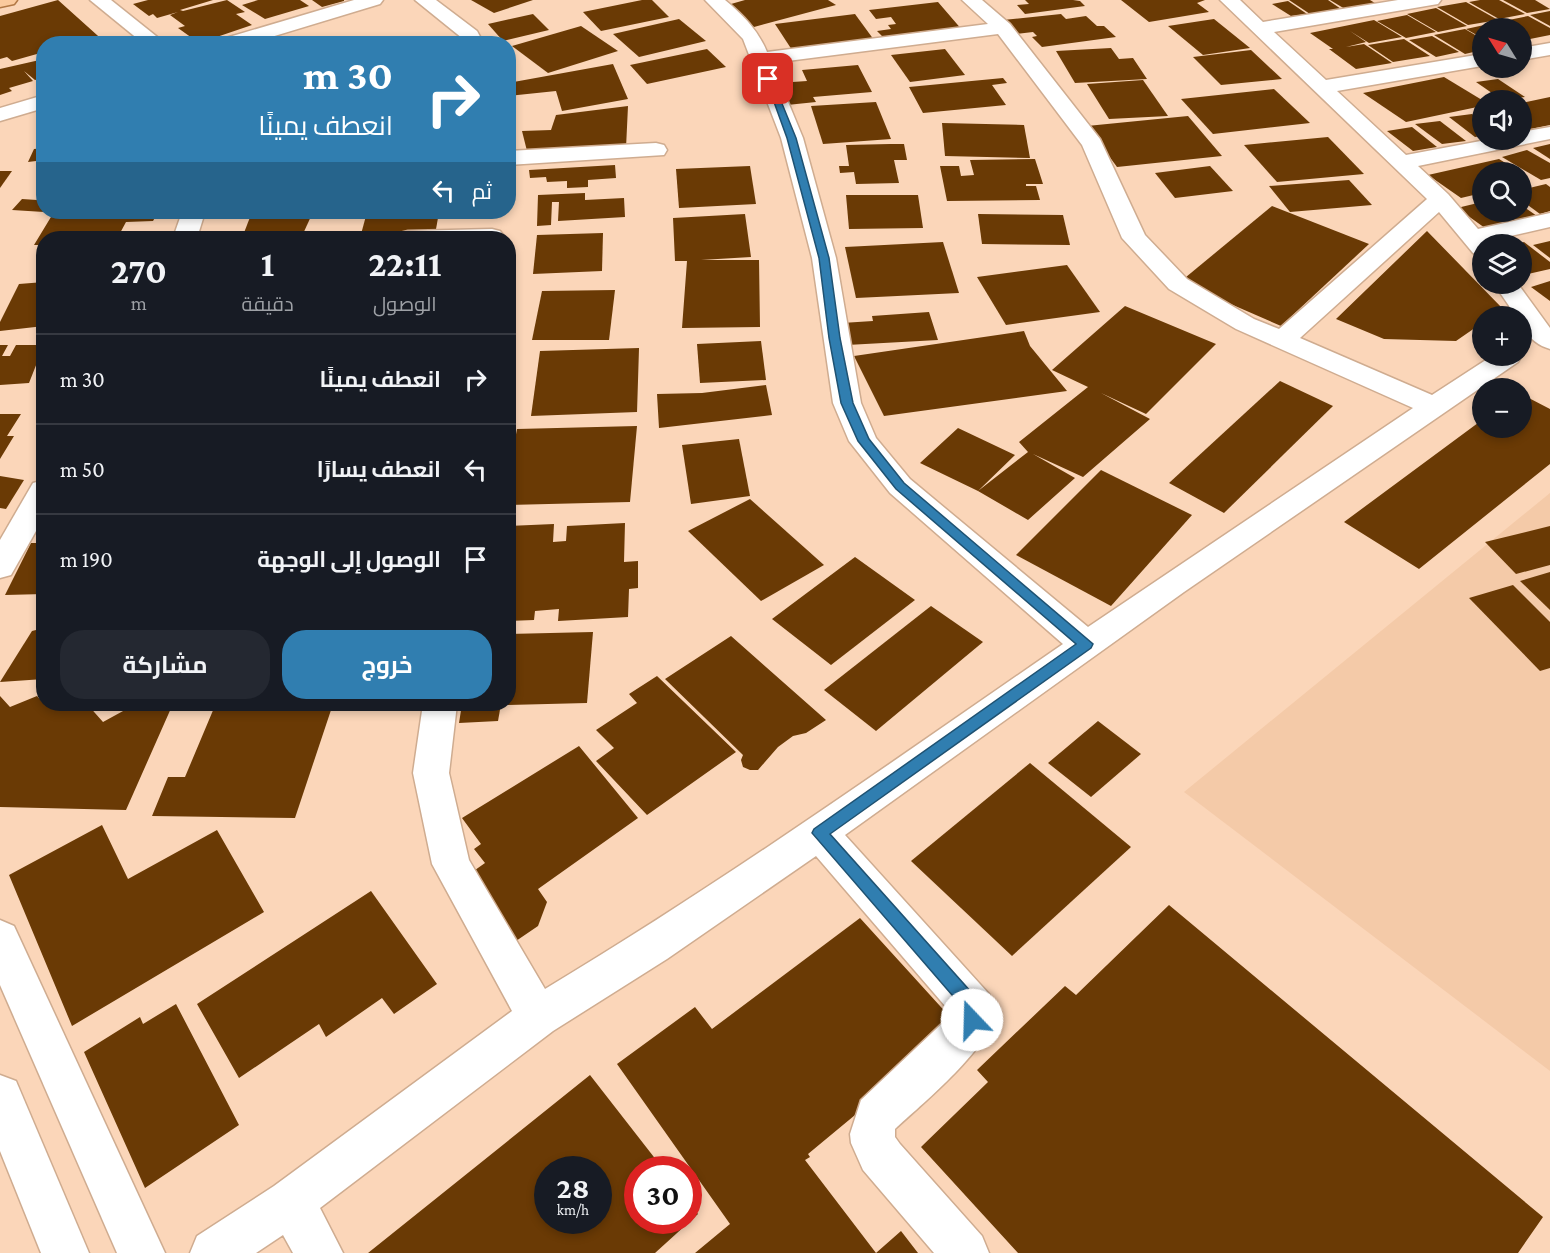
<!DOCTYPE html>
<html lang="ar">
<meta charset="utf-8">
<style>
:root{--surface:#171b24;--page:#242831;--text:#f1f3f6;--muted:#9ea1a6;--line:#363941;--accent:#307eb0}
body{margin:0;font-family:"Crimson Pro",Cairo,serif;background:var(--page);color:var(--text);direction:rtl;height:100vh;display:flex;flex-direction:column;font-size:22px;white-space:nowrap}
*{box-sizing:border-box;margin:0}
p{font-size:20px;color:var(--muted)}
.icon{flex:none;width:33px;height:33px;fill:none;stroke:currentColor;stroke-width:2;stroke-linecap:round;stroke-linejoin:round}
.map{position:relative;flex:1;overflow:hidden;direction:ltr}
.drawer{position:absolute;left:36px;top:231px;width:480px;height:480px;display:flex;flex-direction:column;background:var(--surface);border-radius:24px;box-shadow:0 3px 9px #0003;direction:rtl}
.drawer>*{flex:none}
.top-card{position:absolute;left:36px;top:36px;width:480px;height:183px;border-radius:24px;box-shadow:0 3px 9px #0003;direction:rtl;background:#307eb0;color:#fff;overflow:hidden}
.needle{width:39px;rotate:307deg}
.controls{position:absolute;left:1472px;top:18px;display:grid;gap:12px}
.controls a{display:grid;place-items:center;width:60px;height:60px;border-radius:50%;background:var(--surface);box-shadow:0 3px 9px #0003;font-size:30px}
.speed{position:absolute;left:534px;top:1156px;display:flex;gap:12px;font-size:30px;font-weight:700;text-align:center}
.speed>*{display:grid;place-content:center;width:78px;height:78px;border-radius:50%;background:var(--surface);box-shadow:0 3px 9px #0003;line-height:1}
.speed small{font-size:15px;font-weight:400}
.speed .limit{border:9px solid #d22;background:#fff;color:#111}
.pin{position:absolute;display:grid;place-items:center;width:51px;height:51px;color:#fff;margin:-26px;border-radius:12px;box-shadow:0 3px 9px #0006}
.me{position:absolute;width:66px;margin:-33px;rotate:339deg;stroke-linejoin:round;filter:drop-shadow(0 0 4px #0008)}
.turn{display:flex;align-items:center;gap:21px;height:126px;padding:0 24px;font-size:27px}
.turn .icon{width:78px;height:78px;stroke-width:2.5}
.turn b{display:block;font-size:42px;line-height:51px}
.then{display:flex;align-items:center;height:57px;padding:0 24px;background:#0003;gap:12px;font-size:22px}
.eta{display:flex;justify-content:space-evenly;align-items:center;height:102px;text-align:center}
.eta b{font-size:36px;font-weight:700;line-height:42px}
.button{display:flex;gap:12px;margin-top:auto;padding:12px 24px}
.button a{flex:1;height:69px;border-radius:24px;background:var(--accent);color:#fff;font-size:24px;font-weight:700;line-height:69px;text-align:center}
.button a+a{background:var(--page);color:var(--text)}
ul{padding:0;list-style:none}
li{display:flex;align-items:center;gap:18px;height:90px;padding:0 24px;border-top:2px solid var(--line)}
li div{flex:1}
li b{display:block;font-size:22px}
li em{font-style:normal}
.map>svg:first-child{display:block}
.built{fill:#f4caa8}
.building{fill:#6a3a05;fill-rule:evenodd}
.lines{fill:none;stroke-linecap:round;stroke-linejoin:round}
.minor-casing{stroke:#cfac90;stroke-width:3}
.primary-casing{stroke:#b27845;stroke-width:3}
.minor{fill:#fff;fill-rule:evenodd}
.primary{fill:#fbca9e;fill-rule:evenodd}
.route{fill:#307eb0;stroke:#1f5272;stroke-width:1.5}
</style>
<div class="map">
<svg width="1550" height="1253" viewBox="0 0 1550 1253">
<rect width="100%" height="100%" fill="#fbd6b9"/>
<path class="built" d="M1550,493V1071L1184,792Z"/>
<g class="building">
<path d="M58,0L107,44H63L59,40L44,44V52L12,61L7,57L0,59V16Z"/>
<path d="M148,0H213L180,10L183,11L227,0L245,12L236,14L252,25L199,43L178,28L185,26L170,15L178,12L157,18L153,14L149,16L133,4Z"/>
<path d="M258,0H300L309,6L265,19L242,5Z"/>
<path d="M312,0H344V1L322,7Z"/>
<path d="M471,0H533L494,13Z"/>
<path d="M642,0H652L669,17L601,31L583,12Z"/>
<path d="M745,0H828L836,5L754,27L724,6Z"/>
<path d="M1025,0H1073L1080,1L1085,6L1025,14L1017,5L1029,4Z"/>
<path d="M1121,0H1205L1197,3L1209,12L1149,22Z"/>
<path d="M1289,0H1328L1341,9L1310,14Z"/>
<path d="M1330,0H1370L1378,5L1345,9Z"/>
<path d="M1480,0H1499L1525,14L1499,19L1469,2Z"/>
<path d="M1503,0H1535L1550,9L1527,13Z"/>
<path d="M1288,1L1307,14L1291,16L1272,4Z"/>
<path d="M938,2L963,31L891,40L888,36H882L877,31L891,29L888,25L896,24L891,17L876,19L869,10Z"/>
<path d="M1466,2L1498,20L1468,25L1437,7Z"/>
<path d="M1436,8L1467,26L1438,32L1407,14Z"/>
<path d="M1550,11V26L1530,15Z"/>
<path d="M533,14L549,30L503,41L488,24Z"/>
<path d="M855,14L874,40L792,50L775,24Z"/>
<path d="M1061,14L1066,19L1086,16L1097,26H1104L1116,37L1042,47L1032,37L1037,36L1033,32L1016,34L1003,20Z"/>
<path d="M1407,15L1436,32L1406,38L1377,21Z"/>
<path d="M1528,16L1550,28V35L1530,39L1521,34V28H1511L1499,22Z"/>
<path d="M679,19L706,41L639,57L613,34Z"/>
<path d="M1214,19L1250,48L1203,55L1168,26Z"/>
<path d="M1374,20L1402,37L1369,43L1350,31L1366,42L1346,47L1364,44L1392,63L1356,69L1329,49H1333L1310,33Z"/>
<path d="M1498,22L1509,28H1482V38L1466,29Z"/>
<path d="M581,26L618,51L548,73L512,46Z"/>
<path d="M1465,29L1482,39V50L1465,54L1434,35Z"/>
<path d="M1432,36L1459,52L1436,57L1409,40Z"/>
<path d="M1404,39L1430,56L1393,62L1368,45Z"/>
<path d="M1111,48L1119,59L1133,58L1147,79L1075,83L1056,51Z"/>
<path d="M707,49L726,67L647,84L630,65Z"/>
<path d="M945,49L965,75L910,82L891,55Z"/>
<path d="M1251,50L1282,79L1221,85L1193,57Z"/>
<path d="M44,59V78L35,80L24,71L33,81L9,88L12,91L0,95V69Z"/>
<path d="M613,64L628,99L562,111L556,91L508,96V83Z"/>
<path d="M858,65L872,92L813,97L816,102L787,105L778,83L807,81L802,70Z"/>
<path d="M1444,77L1482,100V106L1406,122L1363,93Z"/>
<path d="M1003,78L1007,83L992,85L1006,105L923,113L909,87Z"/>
<path d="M1498,79L1525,97L1502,100L1476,82Z"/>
<path d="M1143,80L1168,116L1109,119L1087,84Z"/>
<path d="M1274,89L1310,123L1213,134L1181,99Z"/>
<path d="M1550,97V125L1530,129L1521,124V103Z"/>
<path d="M876,102L891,139L823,144L811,106Z"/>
<path d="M628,106L626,148L528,155L522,131L551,130L556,115Z"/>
<path d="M1472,114L1482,121V136L1475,137L1449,117Z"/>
<path d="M1188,116L1222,156L1117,167L1087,126Z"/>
<path d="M1440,121L1466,141L1442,144L1415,124Z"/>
<path d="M942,123L1024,125L1030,158L945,156Z"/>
<path d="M1412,127L1437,147L1413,151L1387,131Z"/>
<path d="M1328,137L1364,174L1277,182L1244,145Z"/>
<path d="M890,144H904L907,160H894L899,183L856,184L854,172L840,173L839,166H849L846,145Z"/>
<path d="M1550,144V159L1533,148Z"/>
<path d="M44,148V160L28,162L34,149Z"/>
<path d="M1527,150L1550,163V178L1541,180L1502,157Z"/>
<path d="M1035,159L1043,184H1026V186H1036L1040,200L947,201L940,166H959L961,176L974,175L970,160Z"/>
<path d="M1499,159L1520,172H1482V193L1461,198L1428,175Z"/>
<path d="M615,165L616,178L588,180V187L567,188V181L547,182L546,177L530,178L529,170Z"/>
<path d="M750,166L756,204L679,208L676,169Z"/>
<path d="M1210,166L1233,191L1175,198L1155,173Z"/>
<path d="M0,171H12L0,188Z"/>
<path d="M1349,180L1372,205L1290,212L1269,186Z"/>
<path d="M1546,184L1550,187V211L1540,214L1521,200V190Z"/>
<path d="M44,193V212L12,210L22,199L37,200Z"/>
<path d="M585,193V200L624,198L625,217L558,221L559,202H552L551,225L537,226L538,195Z"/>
<path d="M846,195H918L923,228L849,229Z"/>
<path d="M1482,202V212H1521V205L1537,216L1485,228L1457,208Z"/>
<path d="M1272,206L1369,244L1281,326L1180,282Z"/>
<path d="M54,212H83V213L76,214L75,217L157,214L153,221L126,222L119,235H128L125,238H44V245H34Z"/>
<path d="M252,212H313L302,236L242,238Z"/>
<path d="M367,212H439L435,235L360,238Z"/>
<path d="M745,214L751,257L701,260H759L760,327L682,328L687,261H675L673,218Z"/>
<path d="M978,214L1063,215L1070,245L982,244Z"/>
<path d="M1427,231L1502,308L1491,316H1482V323L1456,341L1384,339L1336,319Z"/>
<path d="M603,233L602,271L533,274L537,235Z"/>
<path d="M1550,241V258L1533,245Z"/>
<path d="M943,242L959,293L856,298L845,247Z"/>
<path d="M1524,242L1550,262V269L1528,274L1521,268V243Z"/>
<path d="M1067,265L1100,312L1006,325L977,277Z"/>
<path d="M1550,281V301L1531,287Z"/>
<path d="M44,282V326L0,331V322L19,284Z"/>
<path d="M615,290L609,340H532L542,291Z"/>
<path d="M1125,306L1216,344L1146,414L1101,393L1150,419L1083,477L1033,454L1075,478L1028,520L978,491L920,463L958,428L1015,455L978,491L1028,452L1019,442L1088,387L1052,370Z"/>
<path d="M929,312L938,340L847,345L842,323L873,321L872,316Z"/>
<path d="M1024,331L1030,346L1067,391L884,416L854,356Z"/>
<path d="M761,341L766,380L700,383L697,344Z"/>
<path d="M0,345H8L2,356H10L16,345H44L29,383L0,385Z"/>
<path d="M639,348L637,412L531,416L540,351Z"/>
<path d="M1280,381L1333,406L1224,513L1169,483Z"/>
<path d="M766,385L772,415L659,428L657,394L702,393Z"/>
<path d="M1521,394L1550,409V464L1419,569L1344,522L1482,420V428H1521Z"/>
<path d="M0,414H21L7,436H14L0,459Z"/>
<path d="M637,426L630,502L508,505V478L517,429Z"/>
<path d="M739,439L750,496L691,504L682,445Z"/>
<path d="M1101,470L1192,515L1111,606L1016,555Z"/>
<path d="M0,476L24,480L6,509L0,508Z"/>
<path d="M750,499L824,565L761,601L688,531Z"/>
<path d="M625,523L624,562L638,561V588L629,589L628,617L558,621L559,609L535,611L534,620L508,621V526L554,524L553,542L566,541L567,526Z"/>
<path d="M1550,526V565L1516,574L1485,542Z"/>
<path d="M31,543H44V594L5,595Z"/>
<path d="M855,557L915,600L831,665L772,619Z"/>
<path d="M1550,572V610L1520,581Z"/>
<path d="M1513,585L1550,622V668L1540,671L1469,598Z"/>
<path d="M931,606L983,642L876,731L824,690Z"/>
<path d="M44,628V679L0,682L32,631Z"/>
<path d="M593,632L587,703L508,705V634Z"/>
<path d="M731,636L826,720L806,733L793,736L778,747L758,770H750L743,767L741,760L743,755L665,679Z"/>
<path d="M657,676L736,752L647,815L596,761L614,748L596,730L637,703L629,694Z"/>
<path d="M0,696L10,707L37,696L44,704L51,707L61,704H87L103,722L134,705L172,706L126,810L0,807Z"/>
<path d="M462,704H501L498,721L459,723Z"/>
<path d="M214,708L331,710L295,818L152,816L168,777H185Z"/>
<path d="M1098,721L1141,754L1091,797L1048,763Z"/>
<path d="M579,746L638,818L538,889L547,902L538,926L516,941L468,875L485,863L474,849L481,844L462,818Z"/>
<path d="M1030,763L1131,847L1012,956L911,861Z"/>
<path d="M102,825L128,879L217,830L264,912L72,1026L9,875Z"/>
<path d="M371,891L437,984L394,1014L382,998L326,1037L319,1024L239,1078L197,1004Z"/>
<path d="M1169,905L1543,1217L1518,1253H1018L921,1147L988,1082L977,1070L1065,986L1076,995Z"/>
<path d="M860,918L960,1028L808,1154L810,1157L805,1160L876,1253L901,1231L918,1253H695L730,1224L617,1064L695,1007L712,1029Z"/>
<path d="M176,1004L239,1125L145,1188L84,1052L140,1017L143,1024Z"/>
<path d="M590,1075L664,1170H638V1221H688V1202L698,1214L655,1253H368ZM548,1170H598V1221H548Z"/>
</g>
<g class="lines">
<defs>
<g id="minor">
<path d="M90,0H111L166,44H144Z"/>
<path d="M354,0H383L380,4L248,44H217L219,40Z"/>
<path d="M415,0H436L477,31L484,44H465L462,38Z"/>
<path d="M705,0H725C743,15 758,30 767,52L988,24L962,0H982L1010,24L1100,139L1145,235L1187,279L1254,319L1279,329L1427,199L1220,0H1240L1263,22L1398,0H1441L1438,4L1432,5L1274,32L1326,80L1482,54V66L1337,91L1406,155L1486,140H1521V132L1550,127V139L1418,166L1448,194L1478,229L1550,213V227L1489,241L1492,244H1482V255L1473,253L1439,212L1300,338L1432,395L1492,356L1521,354L1522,356L1518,362L1184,592L845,835L989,994C991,999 995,1005 995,1011C992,1047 922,1104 895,1129V1137L900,1144L982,1236L989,1253H934L863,1170L851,1143L850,1134L861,1100L952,1014L816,856L667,959L553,1031L320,1208L343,1253H293L283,1235L256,1253H190L197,1236L274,1186L512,1011L432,864L413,773L423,704H457L449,773L469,860L545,989C723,882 892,762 1063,644L890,493L849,441L833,403L812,258L781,138L743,39ZM998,34L1082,145L1122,238L1169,289L1236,329L1413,408L1088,627L910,479L876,438L861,403L836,258L803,138L772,63Z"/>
<path d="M1550,43V55L1521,60V48Z"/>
<path d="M44,95V108L0,121V108Z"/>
<path d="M656,143L664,145L667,150L664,155L508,165V151Z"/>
<path d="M182,212H205L197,238H173Z"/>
<path d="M492,229L500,231L504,236L502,238H396L400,233L408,231Z"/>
<path d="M1494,284H1518L1550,328V349C1535,345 1521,332 1521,316H1516Z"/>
<path d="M44,480V517L11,575L0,578V540L33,483Z"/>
<path d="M0,920L14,926L165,1253H117L0,985Z"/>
<path d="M0,1075L16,1081L89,1253H41L0,1151Z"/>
</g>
<path id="primary" d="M0,0H17L14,4L0,7Z"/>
</defs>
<use href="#minor" class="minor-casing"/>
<use href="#primary" class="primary-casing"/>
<use href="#minor" class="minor"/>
<use href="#primary" class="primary"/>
</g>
<path class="route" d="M765,77L772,79L796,138L829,258L840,338L853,403L869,439L904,483L1093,644L1091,648L830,834L980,1002C983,1010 981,1018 978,1026L972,1028L966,1026L963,1020L965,1010L812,833L814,829L1076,644L896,489L858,441L841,403L829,338L819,258L787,138Z"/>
</svg>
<div class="controls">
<a><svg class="needle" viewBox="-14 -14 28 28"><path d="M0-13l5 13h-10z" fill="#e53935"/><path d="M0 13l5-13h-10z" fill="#9ea1a6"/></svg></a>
<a><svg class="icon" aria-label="sound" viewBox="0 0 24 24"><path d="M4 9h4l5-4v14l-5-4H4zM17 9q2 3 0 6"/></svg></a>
<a><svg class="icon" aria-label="search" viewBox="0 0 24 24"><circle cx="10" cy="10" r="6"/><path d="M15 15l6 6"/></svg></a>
<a><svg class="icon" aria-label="layers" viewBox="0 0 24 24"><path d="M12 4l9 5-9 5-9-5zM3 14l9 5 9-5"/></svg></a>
<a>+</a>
<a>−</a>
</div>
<div class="speed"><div>28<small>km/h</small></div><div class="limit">30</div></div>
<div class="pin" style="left:768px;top:79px;background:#d93025"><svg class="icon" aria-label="arrive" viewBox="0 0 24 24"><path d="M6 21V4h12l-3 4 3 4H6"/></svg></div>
<svg class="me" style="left:972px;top:1020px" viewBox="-20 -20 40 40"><circle r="19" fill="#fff"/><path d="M0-13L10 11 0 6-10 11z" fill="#307eb0"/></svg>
<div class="top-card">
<div class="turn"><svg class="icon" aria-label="right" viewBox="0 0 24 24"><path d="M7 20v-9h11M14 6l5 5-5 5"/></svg><div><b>30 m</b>انعطف يمينًا</div></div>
<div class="then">ثم<svg class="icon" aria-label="left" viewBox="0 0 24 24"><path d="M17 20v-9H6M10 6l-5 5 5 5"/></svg></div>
</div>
<section class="drawer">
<div class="eta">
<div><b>22:11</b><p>الوصول</p></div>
<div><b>1</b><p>دقيقة</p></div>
<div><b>270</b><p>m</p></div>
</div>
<ul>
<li><svg class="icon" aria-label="right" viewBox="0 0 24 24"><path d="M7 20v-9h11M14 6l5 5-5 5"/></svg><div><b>انعطف يمينًا</b></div><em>30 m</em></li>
<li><svg class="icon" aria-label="left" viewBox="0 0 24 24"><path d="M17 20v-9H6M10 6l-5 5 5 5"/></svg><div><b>انعطف يسارًا</b></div><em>50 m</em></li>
<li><svg class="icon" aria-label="arrive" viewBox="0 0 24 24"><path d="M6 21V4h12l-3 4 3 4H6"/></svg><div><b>الوصول إلى الوجهة</b></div><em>190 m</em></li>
</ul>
<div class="button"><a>خروج</a><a>مشاركة</a></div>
</section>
</div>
